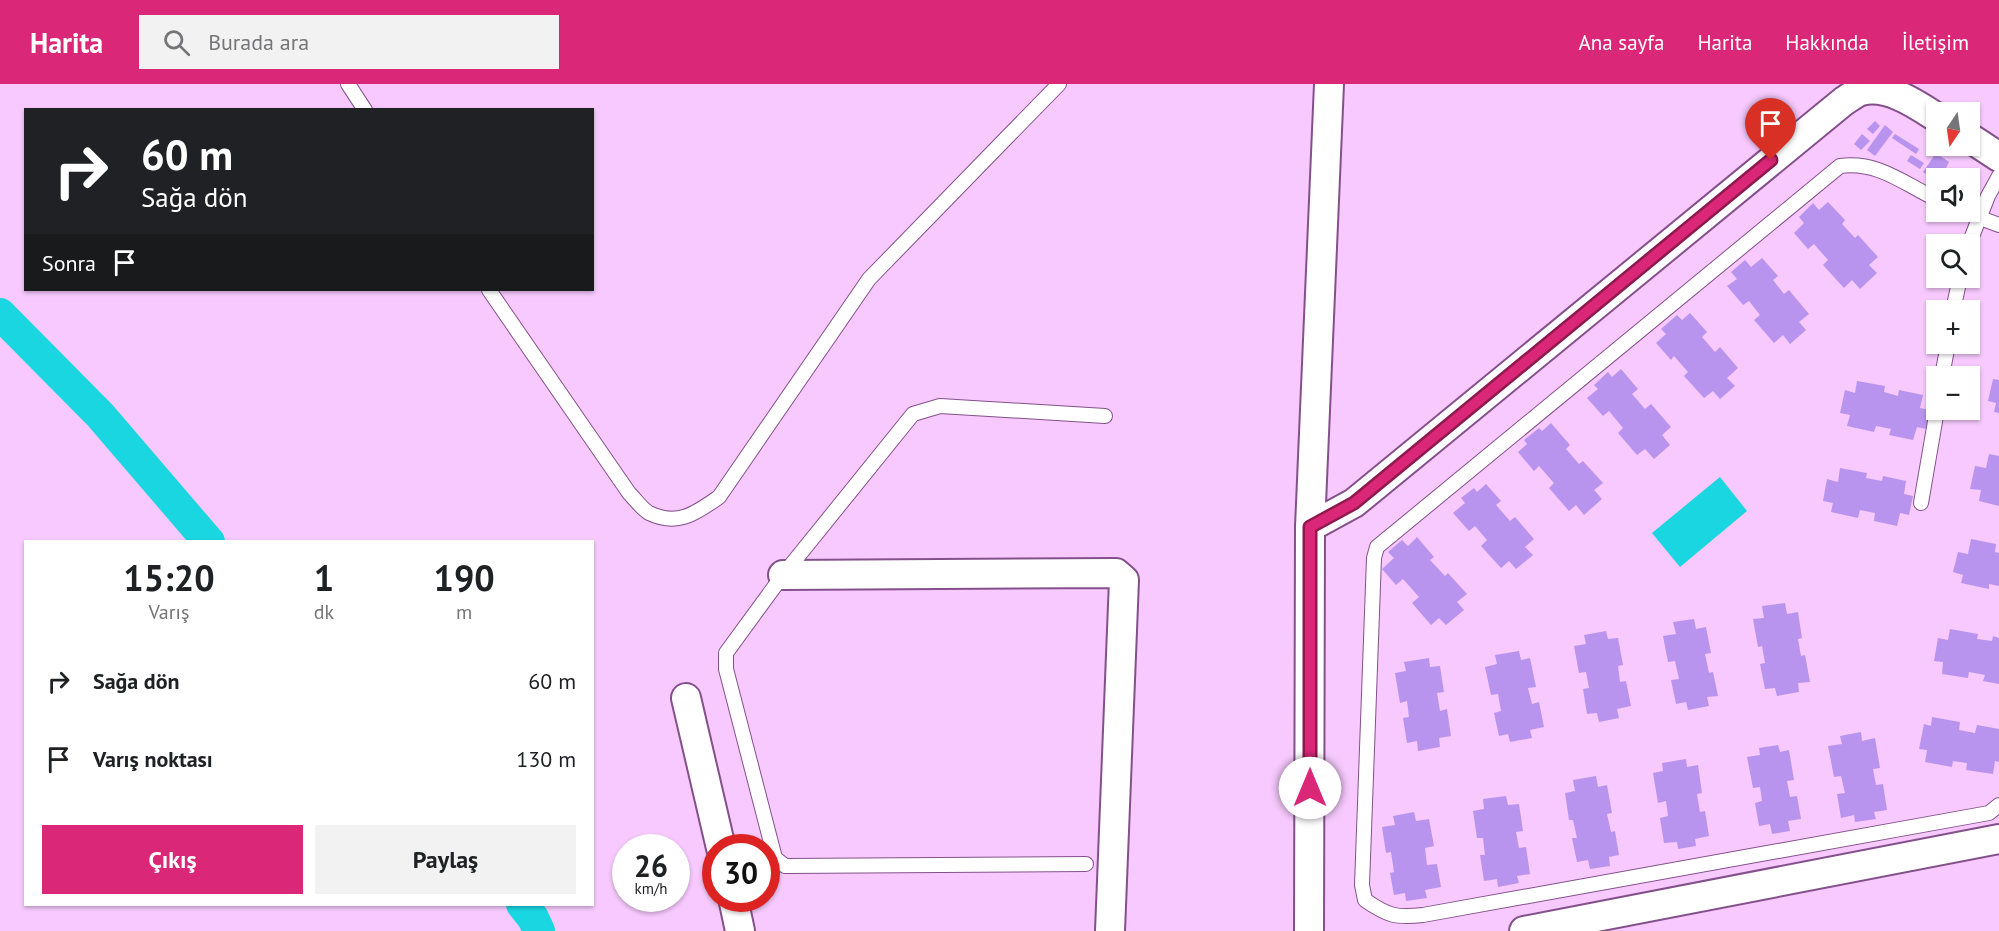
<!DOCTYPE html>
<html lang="tr">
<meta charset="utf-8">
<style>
:root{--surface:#fff;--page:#f2f2f2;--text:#202124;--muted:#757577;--accent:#db2777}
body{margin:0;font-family:"PT Sans",sans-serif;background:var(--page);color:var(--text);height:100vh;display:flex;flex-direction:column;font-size:22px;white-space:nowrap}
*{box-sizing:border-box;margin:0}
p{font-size:20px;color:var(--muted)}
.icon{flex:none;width:33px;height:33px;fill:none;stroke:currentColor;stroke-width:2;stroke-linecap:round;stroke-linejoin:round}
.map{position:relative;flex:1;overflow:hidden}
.sheet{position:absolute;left:24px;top:456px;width:570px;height:366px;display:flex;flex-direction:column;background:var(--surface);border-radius:0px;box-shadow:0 2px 4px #0004}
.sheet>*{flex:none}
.hud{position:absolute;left:24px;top:24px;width:570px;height:183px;border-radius:0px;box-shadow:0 2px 4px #0004;background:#202124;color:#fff;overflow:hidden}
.needle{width:39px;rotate:193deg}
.controls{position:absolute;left:1926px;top:18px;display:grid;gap:12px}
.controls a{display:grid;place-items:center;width:54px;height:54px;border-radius:0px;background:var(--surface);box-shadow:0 2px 4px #0004;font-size:30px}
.speed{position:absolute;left:612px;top:750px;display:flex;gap:12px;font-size:30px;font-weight:700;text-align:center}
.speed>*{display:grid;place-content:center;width:78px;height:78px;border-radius:50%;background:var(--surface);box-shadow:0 2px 4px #0004;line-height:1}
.speed small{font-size:15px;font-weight:400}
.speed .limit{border:9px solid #d22;background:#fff;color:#111}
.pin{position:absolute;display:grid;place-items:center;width:51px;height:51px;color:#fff;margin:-62px -26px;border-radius:50% 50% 50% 0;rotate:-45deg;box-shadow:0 0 6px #0007}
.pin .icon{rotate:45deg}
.me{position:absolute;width:66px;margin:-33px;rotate:0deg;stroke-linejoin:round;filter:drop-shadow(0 0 4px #0008)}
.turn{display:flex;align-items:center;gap:21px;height:126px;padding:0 18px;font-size:27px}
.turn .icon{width:78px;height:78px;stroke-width:2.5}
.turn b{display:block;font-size:42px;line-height:51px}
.then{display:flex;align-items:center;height:57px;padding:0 18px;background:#0003;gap:12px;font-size:22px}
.eta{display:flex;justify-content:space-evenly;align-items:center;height:102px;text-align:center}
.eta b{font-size:36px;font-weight:800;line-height:42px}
.button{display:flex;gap:12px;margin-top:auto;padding:12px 18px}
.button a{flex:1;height:69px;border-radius:0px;background:var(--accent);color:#fff;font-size:24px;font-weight:800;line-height:69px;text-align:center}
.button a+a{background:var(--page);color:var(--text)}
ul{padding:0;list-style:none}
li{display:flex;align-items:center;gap:18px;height:78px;padding:0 18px}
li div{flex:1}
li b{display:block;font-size:22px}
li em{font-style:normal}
header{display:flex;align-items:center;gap:36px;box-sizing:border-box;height:84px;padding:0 30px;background:var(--accent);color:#fff}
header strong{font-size:28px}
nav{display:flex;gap:33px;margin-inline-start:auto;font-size:21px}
.search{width:420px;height:54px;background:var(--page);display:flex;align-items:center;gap:15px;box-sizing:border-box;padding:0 21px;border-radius:0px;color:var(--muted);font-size:22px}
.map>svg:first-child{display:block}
.water{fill:#19d6e1}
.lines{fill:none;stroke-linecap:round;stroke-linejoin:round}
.canal{stroke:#19d6e1;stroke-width:32}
.building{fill:#b894ef}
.service-casing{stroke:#84508c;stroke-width:16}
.minor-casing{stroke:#84508c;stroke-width:32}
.service{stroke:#fff;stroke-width:14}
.minor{stroke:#fff;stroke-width:28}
.route-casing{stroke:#8e194d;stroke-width:15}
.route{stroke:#db2777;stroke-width:10}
</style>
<header>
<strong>Harita</strong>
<div class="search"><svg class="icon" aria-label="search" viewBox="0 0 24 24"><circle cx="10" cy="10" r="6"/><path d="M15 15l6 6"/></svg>Burada ara</div>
<nav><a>Ana sayfa</a><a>Harita</a><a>Hakkında</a><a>İletişim</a></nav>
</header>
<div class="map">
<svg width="1999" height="847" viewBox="0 0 1999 847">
<rect width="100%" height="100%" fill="#f7c9fe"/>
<path class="water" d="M1720,393L1747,427L1680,483L1652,449Z"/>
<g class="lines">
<g class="canal">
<path d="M0,230L100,331L209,458"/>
<path d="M522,820L533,834L539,847"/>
</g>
</g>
<g class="building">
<path d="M1875,37L1880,42L1873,50L1867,45Z"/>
<path d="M1885,41L1893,48L1875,72L1867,66Z"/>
<path d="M1862,50L1870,57L1861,66L1854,60Z"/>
<path d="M1895,50L1919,65L1916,70L1892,54Z"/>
<path d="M1936,69L1949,78L1945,86L1954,92L1953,94H1936V97L1923,88Z"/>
<path d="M1911,71L1924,79L1920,85L1907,77Z"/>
<path d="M1828,118L1845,136L1842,140L1855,154L1858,151L1878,173L1869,181L1877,189L1860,205L1852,196L1844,204L1823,181L1828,176L1814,160L1808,165L1794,149L1804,139L1799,133L1813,119L1819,126Z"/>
<path d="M1762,174L1778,192L1773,196L1784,210L1789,206L1809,230L1799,238L1806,246L1790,260L1783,251L1774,259L1754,236L1760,231L1749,217L1743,221L1727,202L1737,195L1731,188L1745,176L1751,183Z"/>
<path d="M1690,229L1707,248L1702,253L1715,268L1720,263L1738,284L1727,294L1735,302L1720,315L1713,307L1704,314L1684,292L1688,288L1674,272L1671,276L1656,259L1666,250L1661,245L1677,231L1682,236Z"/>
<path d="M1621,285L1638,305L1632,310L1645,325L1651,320L1671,343L1662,351L1670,361L1654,375L1645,365L1637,371L1618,349L1623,344L1609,327L1603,332L1587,314L1598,305L1594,301L1608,288L1612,293Z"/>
<path d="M1993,295L1999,296V329L1994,328L1996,319L1988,317Z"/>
<path d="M1857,297L1885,302L1884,308L1898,312L1899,306L1923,311L1920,324L1930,326L1926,345L1917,343L1913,356L1889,351L1891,345L1876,342L1874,348L1847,342L1850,331L1840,329L1845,306L1855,309Z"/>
<path d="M1551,339L1570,361L1566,365L1579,380L1583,377L1603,399L1594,406L1602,415L1584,431L1576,421L1569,427L1549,404L1554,399L1539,382L1534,387L1518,368L1527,360L1524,356L1539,344L1542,347Z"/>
<path d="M1989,370L1999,372V422L1979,417L1981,406L1970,405L1975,382L1986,384Z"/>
<path d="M1840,384L1867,389L1866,394L1882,397L1883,392L1906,397L1904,410L1913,412L1909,431L1900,429L1897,442L1874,437L1875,429L1860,426L1858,434L1831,428L1833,419L1823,417L1827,395L1838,398Z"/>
<path d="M1486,400L1501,417L1496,421L1510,437L1515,433L1534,455L1525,463L1533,471L1516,485L1509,477L1501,484L1481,462L1487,456L1475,442L1469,447L1453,429L1465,419L1461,414L1474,404L1477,408Z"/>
<path d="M1417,453L1434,473L1430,476L1445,492L1448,489L1467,510L1457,518L1464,526L1446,541L1439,534L1431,541L1412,519L1419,513L1403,495L1396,501L1382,485L1394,474L1388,468L1402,456L1408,462Z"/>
<path d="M1971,455L1996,460L1995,468L1999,469V502L1989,500V505L1961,499L1963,491L1953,488L1958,468L1968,470Z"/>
<path d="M1785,519L1787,530L1798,528L1802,554L1798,555L1801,572L1805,571L1810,598L1798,599L1799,608L1777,612L1775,604L1765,605L1760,580L1765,579L1762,562L1758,563L1753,535L1764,534L1762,522Z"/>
<path d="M1694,535L1696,545L1706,543L1711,569L1705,570L1709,589L1713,588L1718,612L1707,613L1709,622L1688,626L1686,618L1676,620L1671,596L1679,595L1675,577L1668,578L1663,552L1676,550L1673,538Z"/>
<path d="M1950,545L1978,550L1977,555L1992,557L1993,552L1999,554V600L1983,597L1985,591L1969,588L1968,594L1942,590L1943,578L1934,577L1938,554L1948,556Z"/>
<path d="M1606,547L1608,555L1618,554L1623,581L1618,582L1620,598L1626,597L1631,622L1617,625L1619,634L1599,638L1597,629L1587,630L1583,605L1589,604L1586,588L1579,589L1574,562L1586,560L1584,551Z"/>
<path d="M1519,567L1521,576L1530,574L1536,603L1528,604L1532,620L1539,618L1544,643L1530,646L1532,654L1510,658L1508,650L1499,652L1494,629L1501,627L1498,610L1491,611L1485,583L1497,580L1495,571Z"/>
<path d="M1429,574L1430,583L1440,582L1444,608L1437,609L1440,627L1447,625L1451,652L1439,654L1440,663L1418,667L1417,657L1407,659L1403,634L1409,633L1407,617L1400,619L1395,589L1406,587L1404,578Z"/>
<path d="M1932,633L1960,638L1959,646L1975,649L1977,641L1999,645V678L1995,677L1993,690L1966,686L1967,679L1953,677L1952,683L1925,678L1927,666L1919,665L1924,640L1931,642Z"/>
<path d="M1861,648L1862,657L1875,654L1880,684L1873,685L1876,701L1883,700L1887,726L1874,728L1876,735L1855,738L1854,731L1841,734L1837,710L1845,709L1841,692L1834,693L1828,662L1842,660L1840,652Z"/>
<path d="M1778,661L1780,668L1789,666L1794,696L1787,697L1790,713L1797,712L1801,735L1788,737L1790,747L1772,750L1770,740L1759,742L1755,719L1762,717L1760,703L1753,704L1747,673L1760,671L1759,664Z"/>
<path d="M1686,675L1687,683L1698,681L1702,709L1697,710L1700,728L1705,727L1709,752L1695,755L1696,762L1678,765L1677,758L1664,759L1660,734L1668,732L1666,717L1658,719L1653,689L1663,687L1662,679Z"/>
<path d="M1596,692L1598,703L1607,701L1612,729L1607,730L1611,748L1615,747L1619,771L1609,773L1610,782L1590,785L1588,776L1577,778L1572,754H1577L1573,736H1569L1565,709L1575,707L1573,696Z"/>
<path d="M1506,712L1508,721L1519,720L1523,747L1516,748L1519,764L1526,763L1530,790L1517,792L1519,799L1498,803L1497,795L1484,797L1480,771H1485L1483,754H1477L1473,727L1484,725L1483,715Z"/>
<path d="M1414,728L1416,737L1429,735L1434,762L1425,764L1427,781L1437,780L1441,803L1425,806L1427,814L1406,817L1405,809L1394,811L1390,789L1394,788L1391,768L1386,769L1382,743L1395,741L1393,732Z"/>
</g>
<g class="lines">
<defs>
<g id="service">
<path d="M348,0L365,26"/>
<path d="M1936,115C1903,99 1878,77 1840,82L1377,463L1374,474L1362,801L1365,816C1388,832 1396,834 1423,831L1989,729L1999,721"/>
<path d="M1964,128L1999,141"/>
<path d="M1969,160L1988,112L1999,92"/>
<path d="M489,206L629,409C635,415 642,425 649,429C678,443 696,429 719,413L869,195L1059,0"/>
<path d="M1953,226L1960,194"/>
<path d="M1942,292L1948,260"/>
<path d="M1921,419L1937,326"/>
<path d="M1086,780L785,782L775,774L726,585V569L783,491L913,330L940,322L1105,332"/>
</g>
<g id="minor">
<path d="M1970,54L1999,73"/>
<path d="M1310,443L1354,419L1844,17C1849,14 1855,9 1861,7C1887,0 1916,20 1936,33"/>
<path d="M783,491L1116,489L1124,496L1110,847"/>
<path d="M686,614L721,764"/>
<path d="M733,814L740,847"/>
<path d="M1309,847L1310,443L1329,0"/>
<path d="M1524,847L1999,755"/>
</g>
</defs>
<use href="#service" class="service-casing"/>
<use href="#minor" class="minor-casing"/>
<use href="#service" class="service"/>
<use href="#minor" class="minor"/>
</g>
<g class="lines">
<defs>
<path id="route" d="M1310,704V443L1354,419L1771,76"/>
</defs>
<use href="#route" class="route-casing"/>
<use href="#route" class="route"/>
</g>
</svg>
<div class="controls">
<a><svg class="needle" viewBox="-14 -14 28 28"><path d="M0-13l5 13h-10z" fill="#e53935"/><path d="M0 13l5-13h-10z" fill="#757577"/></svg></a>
<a><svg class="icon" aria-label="sound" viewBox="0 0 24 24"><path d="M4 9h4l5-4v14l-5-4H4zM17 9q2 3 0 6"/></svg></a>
<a><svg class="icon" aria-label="search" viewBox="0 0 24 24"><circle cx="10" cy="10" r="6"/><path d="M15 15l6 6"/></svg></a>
<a>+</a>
<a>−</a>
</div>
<div class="speed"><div>26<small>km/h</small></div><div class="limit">30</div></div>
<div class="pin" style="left:1771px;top:76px;background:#d93025"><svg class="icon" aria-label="arrive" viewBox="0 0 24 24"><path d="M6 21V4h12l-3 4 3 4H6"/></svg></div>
<svg class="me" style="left:1310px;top:704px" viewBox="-20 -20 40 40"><circle r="19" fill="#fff"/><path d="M0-13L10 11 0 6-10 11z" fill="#db2777"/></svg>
<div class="hud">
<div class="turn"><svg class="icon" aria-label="right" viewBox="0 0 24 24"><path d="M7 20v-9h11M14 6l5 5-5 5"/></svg><div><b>60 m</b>Sağa dön</div></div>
<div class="then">Sonra<svg class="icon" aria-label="arrive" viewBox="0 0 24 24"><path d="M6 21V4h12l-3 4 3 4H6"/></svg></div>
</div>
<section class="sheet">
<div class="eta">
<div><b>15:20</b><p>Varış</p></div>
<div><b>1</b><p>dk</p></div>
<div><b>190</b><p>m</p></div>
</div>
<ul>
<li><svg class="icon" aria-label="right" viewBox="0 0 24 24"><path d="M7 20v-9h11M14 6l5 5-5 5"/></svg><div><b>Sağa dön</b></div><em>60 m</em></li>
<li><svg class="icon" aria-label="arrive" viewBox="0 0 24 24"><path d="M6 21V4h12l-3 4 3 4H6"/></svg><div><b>Varış noktası</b></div><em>130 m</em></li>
</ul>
<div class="button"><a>Çıkış</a><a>Paylaş</a></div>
</section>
</div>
